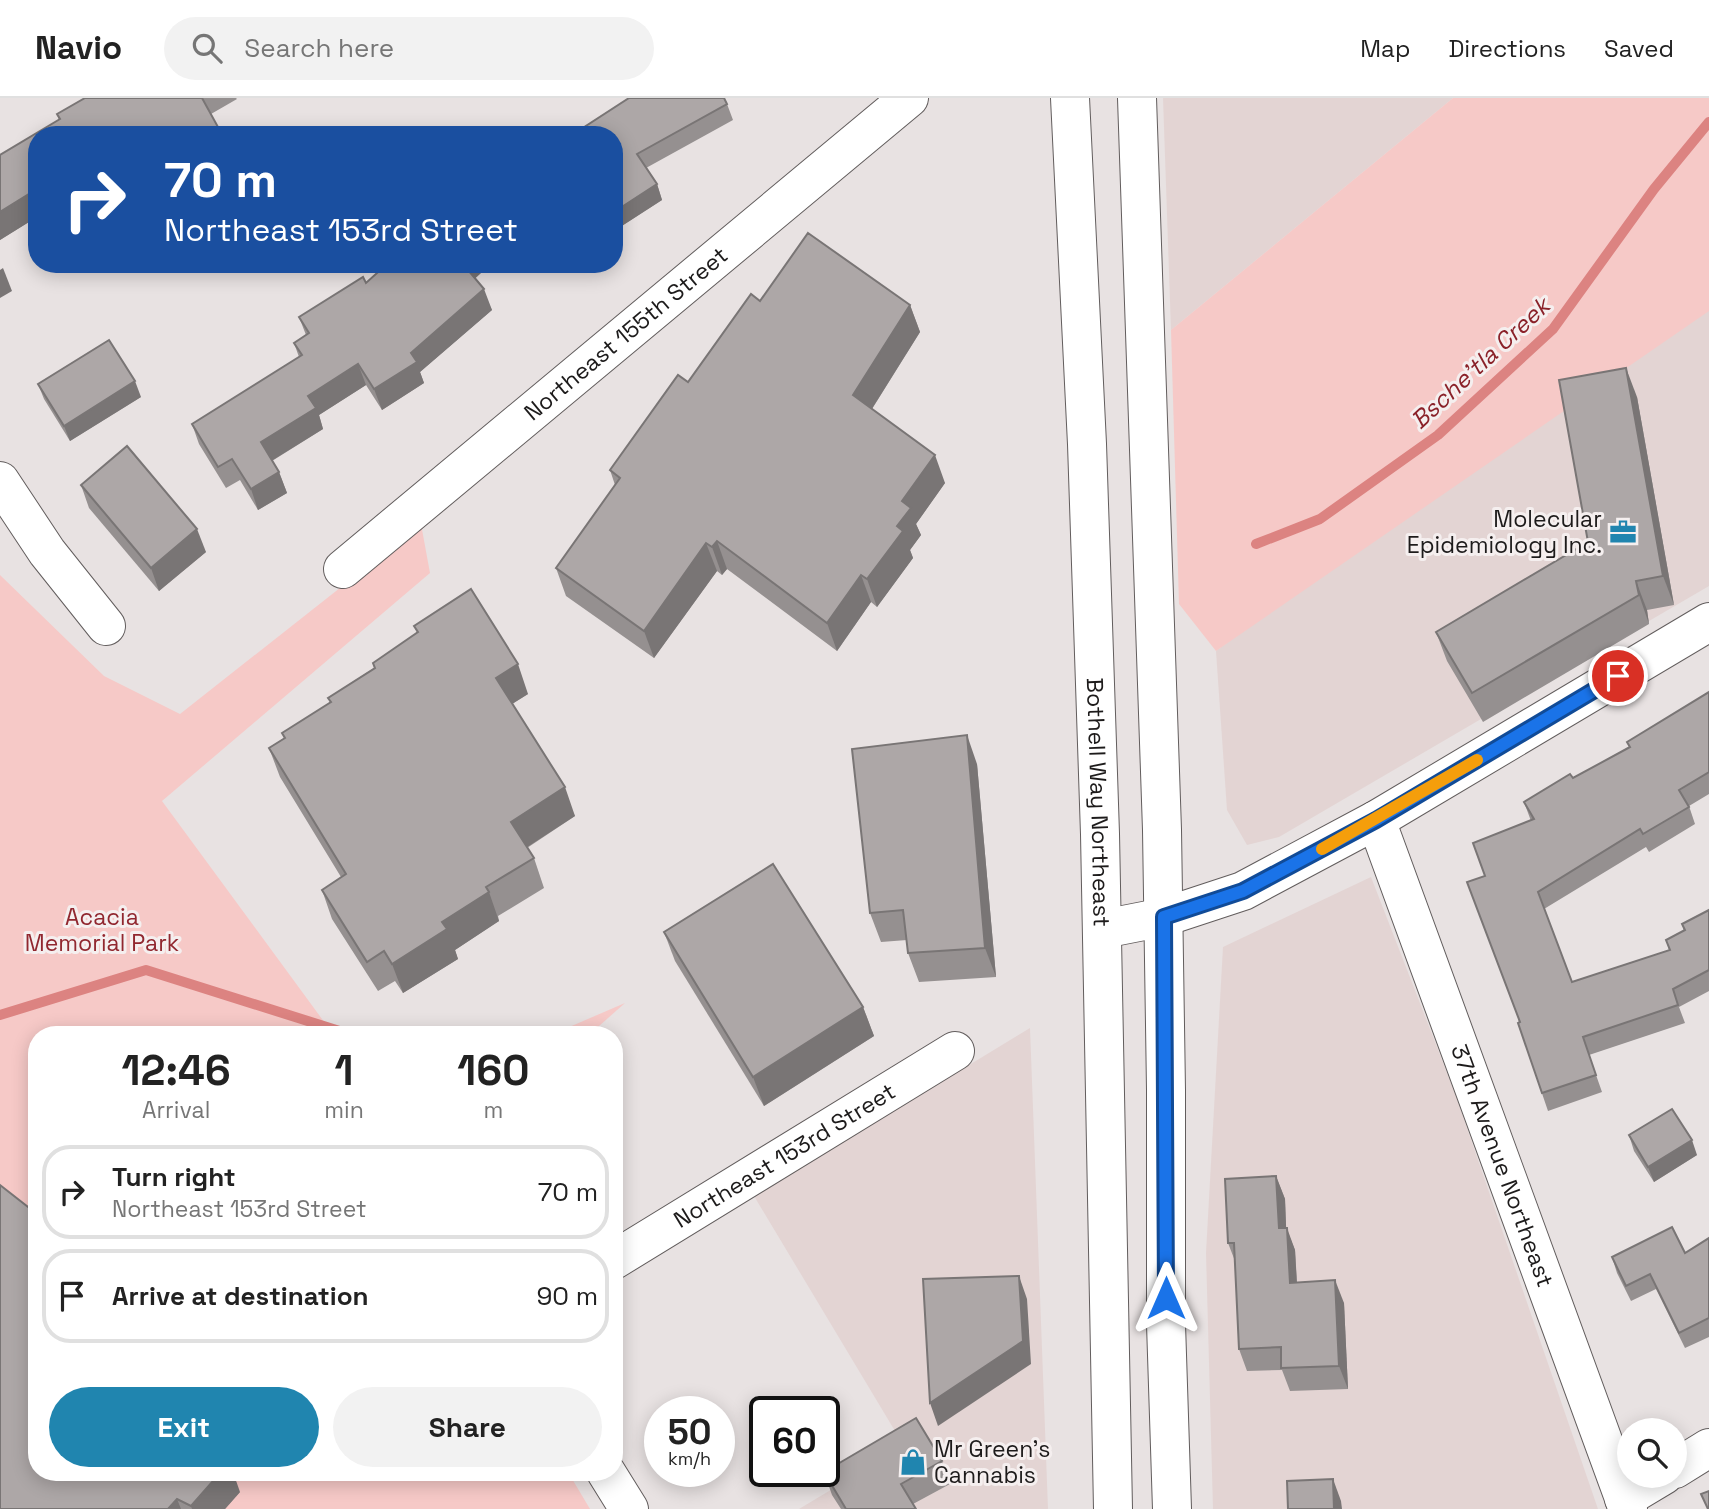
<!DOCTYPE html>
<style>
:root{--surface:#fff;--page:#f2f2f2;--text:#222;--muted:#767676;--line:#e0e0e0;--accent:#2085af}
body{margin:0;font-family:"Space Grotesk",sans-serif;background:var(--page);color:var(--text);height:100vh;display:flex;flex-direction:column;font-size:26px;white-space:nowrap}
*{box-sizing:border-box;margin:0}
p{font-size:23px;color:var(--muted)}
.icon{flex:none;width:38px;height:38px;fill:none;stroke:currentColor;stroke-width:2;stroke-linecap:round;stroke-linejoin:round}
.map{position:relative;flex:1;overflow:hidden}
.details{position:absolute;left:28px;top:928px;width:595px;height:455px;display:flex;flex-direction:column;background:var(--surface);border-radius:28px;box-shadow:0 4px 18px #0003}
.details>*{flex:none}
.guide{position:absolute;left:28px;top:28px;width:595px;height:147px;border-radius:28px;box-shadow:0 4px 18px #0003;background:#1a4fa0;color:#fff;overflow:hidden}
.buttons{position:absolute;left:1617px;top:1320px;display:grid;gap:14px}
.buttons a{display:grid;place-items:center;width:70px;height:70px;border-radius:50%;background:var(--surface);box-shadow:0 4px 18px #0003;font-size:35px}
.speed{position:absolute;left:644px;top:1298px;display:flex;gap:14px;font-size:35px;font-weight:700;text-align:center}
.speed>*{display:grid;place-content:center;width:91px;height:91px;border-radius:50%;background:var(--surface);box-shadow:0 4px 18px #0003;line-height:1}
.speed small{font-size:18px;font-weight:400}
.speed .limit{border:4px solid #111;border-radius:10px;background:#fff;color:#111}
.pin{position:absolute;display:grid;place-items:center;width:60px;height:60px;color:#fff;margin:-30px;border:4px solid #fff;border-radius:50%;box-shadow:0 2px 7px #0007}
.me{position:absolute;width:77px;margin:-38px;rotate:0deg;stroke-linejoin:round;filter:drop-shadow(0 0 5px #0008)}
.turn{display:flex;align-items:center;gap:24px;height:147px;padding:0 21px;font-size:32px}
.turn .icon{width:91px;height:91px;stroke-width:2.5}
.turn b{display:block;font-size:49px;line-height:60px}
.eta{display:flex;justify-content:space-evenly;align-items:center;height:119px;text-align:center}
.eta b{font-size:42px;font-weight:700;line-height:49px}
.button{display:flex;gap:14px;margin-top:auto;padding:14px 21px}
.button a{flex:1;height:80px;border-radius:42px;background:var(--accent);color:#fff;font-size:28px;font-weight:700;line-height:80px;text-align:center}
.button a+a{background:var(--page);color:var(--text)}
ul{padding:0;list-style:none}
li{display:flex;align-items:center;gap:21px;height:94px;margin:0 14px 10px;padding:0 7px;border:4px solid var(--line);border-radius:28px}
li div{flex:1}
li b{display:block;font-size:26px}
li em{font-style:normal}
header{display:flex;align-items:center;gap:42px;box-sizing:border-box;height:98px;padding:0 35px;background:var(--surface);border-bottom:2px solid var(--line)}
header strong{font-size:33px}
nav{display:flex;gap:38px;margin-inline-start:auto;font-size:24px}
.search{width:490px;height:63px;background:var(--page);display:flex;align-items:center;gap:18px;box-sizing:border-box;padding:0 24px;border-radius:38px;color:var(--muted);font-size:26px}
.map>svg:first-child{display:block}
.built{fill:#e3d4d3}
.green{fill:#f6c9c7}
.lines{fill:none;stroke-linecap:round;stroke-linejoin:round}
.stream{stroke:#dc8381;stroke-width:10}
.minor-casing{stroke:#625d5d;stroke-width:40}
.major-casing{stroke:#625d5d;stroke-width:40}
.minor{stroke:#fff;stroke-width:38}
.major{stroke:#fff;stroke-width:38}
.wall{fill:#959090}
.shaded-wall{fill:#797575}
.building{fill:#ada7a7;stroke:#797575;stroke-width:2}
.route-casing{stroke:#114b97;stroke-width:18}
.route{stroke:#1a73e8;stroke-width:12}
.slow{stroke:#f59e0b;stroke-width:12}
.labels{text-anchor:middle;dominant-baseline:central;stroke-width:6;stroke-linejoin:round;paint-order:stroke}
.street-label{font-size:23px;fill:#1d1b1b;stroke:#f5efef}
.poi-label{font-size:23px;fill:#1d1b1b;stroke:#f5efef;text-anchor:end}
.park-label{font-size:23px;fill:#91272f;stroke:#f5efef}
.water-label{font-size:24px;font-style:italic;fill:#8a2129;stroke:#f5efef}
</style>
<header>
<strong>Navio</strong>
<div class="search"><svg class="icon" aria-label="search" viewBox="0 0 24 24"><circle cx="10" cy="10" r="6"/><path d="M15 15l6 6"/></svg>Search here</div>
<nav><a>Map</a><a>Directions</a><a>Saved</a></nav>
</header>
<div class="map">
<svg width="1709" height="1411" viewBox="0 0 1709 1411">
<rect width="100%" height="100%" fill="#e8e2e2"/>
<g class="built">
<path d="M1163,0H1453L1171,232Z"/>
<path d="M1709,209V488L1279,739L1247,747L1227,712L1216,553L1579,286Z"/>
<path d="M1371,779L1456,998L1598,1411H1213L1206,1155L1223,849Z"/>
<path d="M1030,930L1048,1411H799L904,1348L754,1098Z"/>
</g>
<g class="green">
<path d="M1453,0H1709V213L1216,553L1179,506L1171,232Z"/>
<path d="M421,426L430,475L162,703L333,936H37V1374H568L590,1411H0V477L104,578L180,616Z"/>
<path d="M625,905L590,936H553Z"/>
</g>
<g class="lines">
<g class="stream">
<path d="M1256,446L1320,421L1438,337L1553,231L1654,91L1709,24"/>
<path d="M0,917L146,872L349,936"/>
</g>
<defs>
<g id="minor">
<path d="M0,383L47,454L106,528"/>
<path id="s1" d="M343,471L909,0"/>
<path id="s2" d="M1376,722L1628,1411"/>
<path d="M1103,831L1164,819L1243,793L1376,722L1709,524"/>
<path id="s3" d="M614,1162L955,953"/>
<path d="M1675,1371L1709,1350"/>
<path d="M606,1374L629,1411"/>
<path d="M1624,1401L1664,1377"/>
</g>
<g id="major">
<path id="s4" d="M1070,0L1087,346L1100,736L1113,1411"/>
<path d="M1137,0L1162,732L1166,992V1226L1172,1411"/>
</g>
</defs>
<use href="#minor" class="minor-casing"/>
<use href="#major" class="major-casing"/>
<use href="#minor" class="minor"/>
<use href="#major" class="major"/>
</g>
<g class="wall">
<path d="M85,0H236L237,1L211,16L218,29L221,37H37V119L0,142V57L59,22L57,16Z"/>
<path d="M727,6L733,22L646,70L657,86L662,102L614,133V37Z"/>
<path d="M475,180L492,212L420,274L424,285L382,312L366,287L319,317L323,331L272,363L279,374L287,395L258,412L240,382L226,390L199,346L192,326L299,259L294,245L306,237L299,219L366,185Z"/>
<path d="M760,203L910,207L920,234L872,311L945,385L916,426L921,437L910,452L913,460L877,509L871,504L837,553L727,471L722,477L717,473L654,560L566,498L556,470L615,387L610,372Z"/>
<path d="M38,286L141,299L70,343L44,301Z"/>
<path d="M1637,299L1674,507L1647,512L1649,526L1483,624L1447,563L1436,534L1588,444Z"/>
<path d="M81,387L206,454L159,493L89,410Z"/>
<path d="M414,528L528,596L512,606L575,718L527,750L534,760L544,790L498,818L499,823L455,852L458,861L403,895L395,883L378,893L332,821L322,792L341,779L280,679L269,650L284,640L282,635L330,605L328,600L374,570L373,565L417,535Z"/>
<path d="M1709,594V696L1689,708L1695,726L1649,754L1646,749L1544,811L1572,884L1669,852L1666,842L1684,833L1682,826L1709,812V893L1679,909L1685,925L1589,957L1602,994L1548,1013L1518,925L1519,924L1485,778L1531,723L1524,704L1573,680L1629,649L1627,644Z"/>
<path d="M977,666L996,879L919,884L908,855L907,842L881,844L870,815Z"/>
<path d="M664,834L863,909L874,938L764,1008L675,863Z"/>
<path d="M1629,1037L1697,1057L1654,1084L1634,1053Z"/>
<path d="M1276,1078L1285,1101L1286,1130L1295,1152L1297,1184L1344,1205L1348,1291L1290,1293L1282,1272L1247,1273L1239,1251L1235,1163L1228,1145Z"/>
<path d="M1709,1140V1239L1685,1250L1656,1191L1631,1203L1617,1175L1612,1159L1685,1155Z"/>
<path d="M942,1363L950,1386L913,1406L916,1411H841L832,1397L824,1374Z"/>
<path d="M240,1394L225,1411H0Z"/>
</g>
<g class="shaded-wall">
<path d="M657,86L662,102L614,133V114Z"/>
<path d="M32,94L37,106V119L0,142V114Z"/>
<path d="M462,166H491L469,186Z"/>
<path d="M3,170L12,193L0,200V172Z"/>
<path d="M484,191L492,212L420,274L424,285L382,312L374,291L411,255Z"/>
<path d="M910,207L920,234L863,325L853,297Z"/>
<path d="M358,266L366,287L319,317L323,331L268,365L261,344L308,298Z"/>
<path d="M1626,270L1637,299L1674,507L1663,478Z"/>
<path d="M135,283L141,299L70,343L64,328Z"/>
<path d="M935,357L945,385L916,426L921,437L910,452L913,460L877,509L867,481L897,428L902,403Z"/>
<path d="M279,374L287,395L258,412L251,391Z"/>
<path d="M197,431L206,454L159,493L151,470Z"/>
<path d="M717,443L727,471L722,477L712,449Z"/>
<path d="M706,445L717,473L654,560L644,533Z"/>
<path d="M861,477L871,504L837,553L827,525Z"/>
<path d="M1636,483L1647,512L1649,526L1639,497Z"/>
<path d="M518,566L528,596L507,609L496,580Z"/>
<path d="M967,637L977,666L996,879L985,850Z"/>
<path d="M565,689L575,718L521,753L511,724Z"/>
<path d="M489,794L499,823L455,852L458,861L403,895L392,866L442,824Z"/>
<path d="M863,909L874,938L764,1008L753,979Z"/>
<path d="M1692,1042L1697,1057L1654,1084L1648,1069Z"/>
<path d="M1276,1078L1285,1101L1287,1153L1279,1130Z"/>
<path d="M1287,1130L1295,1152L1298,1207L1290,1185Z"/>
<path d="M1019,1178L1027,1201L1031,1266L938,1328L930,1305Z"/>
<path d="M1335,1182L1344,1205L1348,1291L1339,1268Z"/>
<path d="M221,1374H233L240,1394L225,1411H192L191,1408Z"/>
<path d="M1333,1381L1341,1403L1342,1411H1334Z"/>
<path d="M177,1401L181,1411H168Z"/>
</g>
<g class="building">
<path d="M85,0H202L218,29L204,37H37V101L32,94L0,114V57L60,21L57,16Z"/>
<path d="M629,0H724L727,6L637,56L657,86L614,114V37H572Z"/>
<path d="M808,135L910,207L853,297L935,357L902,403L911,410L897,428L903,433L867,481L861,477L827,525L717,443L712,449L706,445L644,533L556,470L620,380L610,372L678,277L688,284L751,196L760,203Z"/>
<path d="M387,166H463L484,191L411,255L417,264L374,291L358,266L308,298L316,310L261,344L279,374L251,391L232,361L218,369L192,326L302,257L294,245L309,235L299,219L363,179L366,185Z"/>
<path d="M109,242L135,283L64,328L38,286Z"/>
<path d="M1626,270L1663,478L1636,483L1639,497L1472,595L1436,534L1588,444L1559,282Z"/>
<path d="M127,348L197,431L151,470L81,387Z"/>
<path d="M471,491L518,566L496,580L565,689L511,724L534,760L486,789L489,794L442,824L447,831L392,866L384,853L367,864L322,792L346,776L269,650L285,640L282,635L331,604L328,600L375,570L373,565L418,534L414,528Z"/>
<path d="M1709,594V674L1679,692L1689,709L1643,736L1640,731L1538,794L1572,884L1670,852L1666,842L1685,832L1682,826L1709,812V872L1673,891L1678,907L1583,939L1596,977L1542,995L1518,925L1520,924L1467,784L1485,778L1473,745L1534,721L1524,704L1570,676L1573,680L1630,649L1627,644Z"/>
<path d="M967,637L985,850L908,855L903,812L870,815L852,651Z"/>
<path d="M773,766L863,909L753,979L664,834Z"/>
<path d="M1672,1011L1692,1042L1648,1069L1629,1037Z"/>
<path d="M1276,1078L1279,1130H1287L1290,1185L1335,1182L1339,1268L1281,1270V1249L1239,1251L1234,1145H1228L1225,1081Z"/>
<path d="M0,1087L37,1116V1374H221L191,1408L177,1401L168,1411H0Z"/>
<path d="M1672,1129L1685,1155L1709,1140V1220L1679,1235L1650,1176L1626,1188L1612,1159Z"/>
<path d="M1019,1178L1023,1243L930,1305L923,1181Z"/>
<path d="M916,1320L942,1363L901,1386L916,1411H846L824,1374Z"/>
<path d="M1333,1381L1334,1411H1288L1287,1383Z"/>
<path d="M1709,1393V1411H1708L1701,1396Z"/>
</g>
<g class="lines">
<defs>
<path id="route" d="M1166,1200L1164,819L1243,793L1376,722L1618,578"/>
</defs>
<use href="#route" class="route-casing"/>
<use href="#route" class="route"/>
<path class="slow" d="M1322,751L1477,662"/>
</g>
<defs>
<symbol id="office-bare" viewBox="-9 -9 18 18"><path d="M-6-3h4V-5.5h4V-3h4V5H-6ZM-1-4.5V-3h2v-1.5ZM-6 0V1H6V0Z" fill="#2085af" stroke="#f5efef" stroke-width="2.5" paint-order="stroke"/></symbol>
<symbol id="shop-bare" viewBox="-9 -9 18 18"><path d="M-5-2.5h2.3a2.7 3.5 0 0 1 5.4 0H5L5.5 6h-11ZM-1.5-2.5h3a1.5 2.3 0 0 0-3 0Z" fill="#2085af" stroke="#f5efef" stroke-width="2.5" paint-order="stroke"/></symbol>
</defs>
<g fill-rule="evenodd">
<use href="#office-bare" x="1604" y="415" width="38" height="38"/>
<use href="#shop-bare" x="894" y="1345" width="38" height="38"/>
</g>
<g class="labels">
<g class="street-label">
<text stroke="none"><textPath href="#s1" startOffset="368">Northeast 155th Street</textPath></text>
<text stroke="none"><textPath href="#s4" startOffset="705">Bothell Way Northeast</textPath></text>
<text stroke="none"><textPath href="#s3" startOffset="200">Northeast 153rd Street</textPath></text>
<text stroke="none"><textPath href="#s2" startOffset="368">37th Avenue Northeast</textPath></text>
</g>
<g class="poi-label">
<text x="1602" y="421">Molecular<tspan x="1602" dy="26">Epidemiology Inc.</tspan></text>
<text x="934" y="1351" text-anchor="start">Mr Green's<tspan x="934" dy="26">Cannabis</tspan></text>
</g>
<g class="park-label">
<text x="102" y="819">Acacia<tspan x="102" dy="26">Memorial Park</tspan></text>
</g>
<g class="water-label">
<text transform="translate(1480 265) rotate(-43)">Bsche'tla Creek</text>
</g>
</g>
</svg>
<div class="buttons">
<a><svg class="icon" aria-label="search" viewBox="0 0 24 24"><circle cx="10" cy="10" r="6"/><path d="M15 15l6 6"/></svg></a>
</div>
<div class="speed"><div>50<small>km/h</small></div><div class="limit">60</div></div>
<div class="pin" style="left:1618px;top:578px;background:#d93025"><svg class="icon" aria-label="arrive" viewBox="0 0 24 24"><path d="M6 21V4h12l-3 4 3 4H6"/></svg></div>
<svg class="me" style="left:1166px;top:1200px" viewBox="-20 -20 40 40"><path d="M0-17L14 15 0 8-14 15z" fill="#1a73e8" stroke="#fff" stroke-width="4"/></svg>
<div class="guide">
<div class="turn"><svg class="icon" aria-label="right" viewBox="0 0 24 24"><path d="M7 20v-9h11M14 6l5 5-5 5"/></svg><div><b>70 m</b>Northeast 153rd Street</div></div>
</div>
<section class="details">
<div class="eta">
<div><b>12:46</b><p>Arrival</p></div>
<div><b>1</b><p>min</p></div>
<div><b>160</b><p>m</p></div>
</div>
<ul>
<li><svg class="icon" aria-label="right" viewBox="0 0 24 24"><path d="M7 20v-9h11M14 6l5 5-5 5"/></svg><div><b>Turn right</b><p>Northeast 153rd Street</p></div><em>70 m</em></li>
<li><svg class="icon" aria-label="arrive" viewBox="0 0 24 24"><path d="M6 21V4h12l-3 4 3 4H6"/></svg><div><b>Arrive at destination</b></div><em>90 m</em></li>
</ul>
<div class="button"><a>Exit</a><a>Share</a></div>
</section>
</div>
